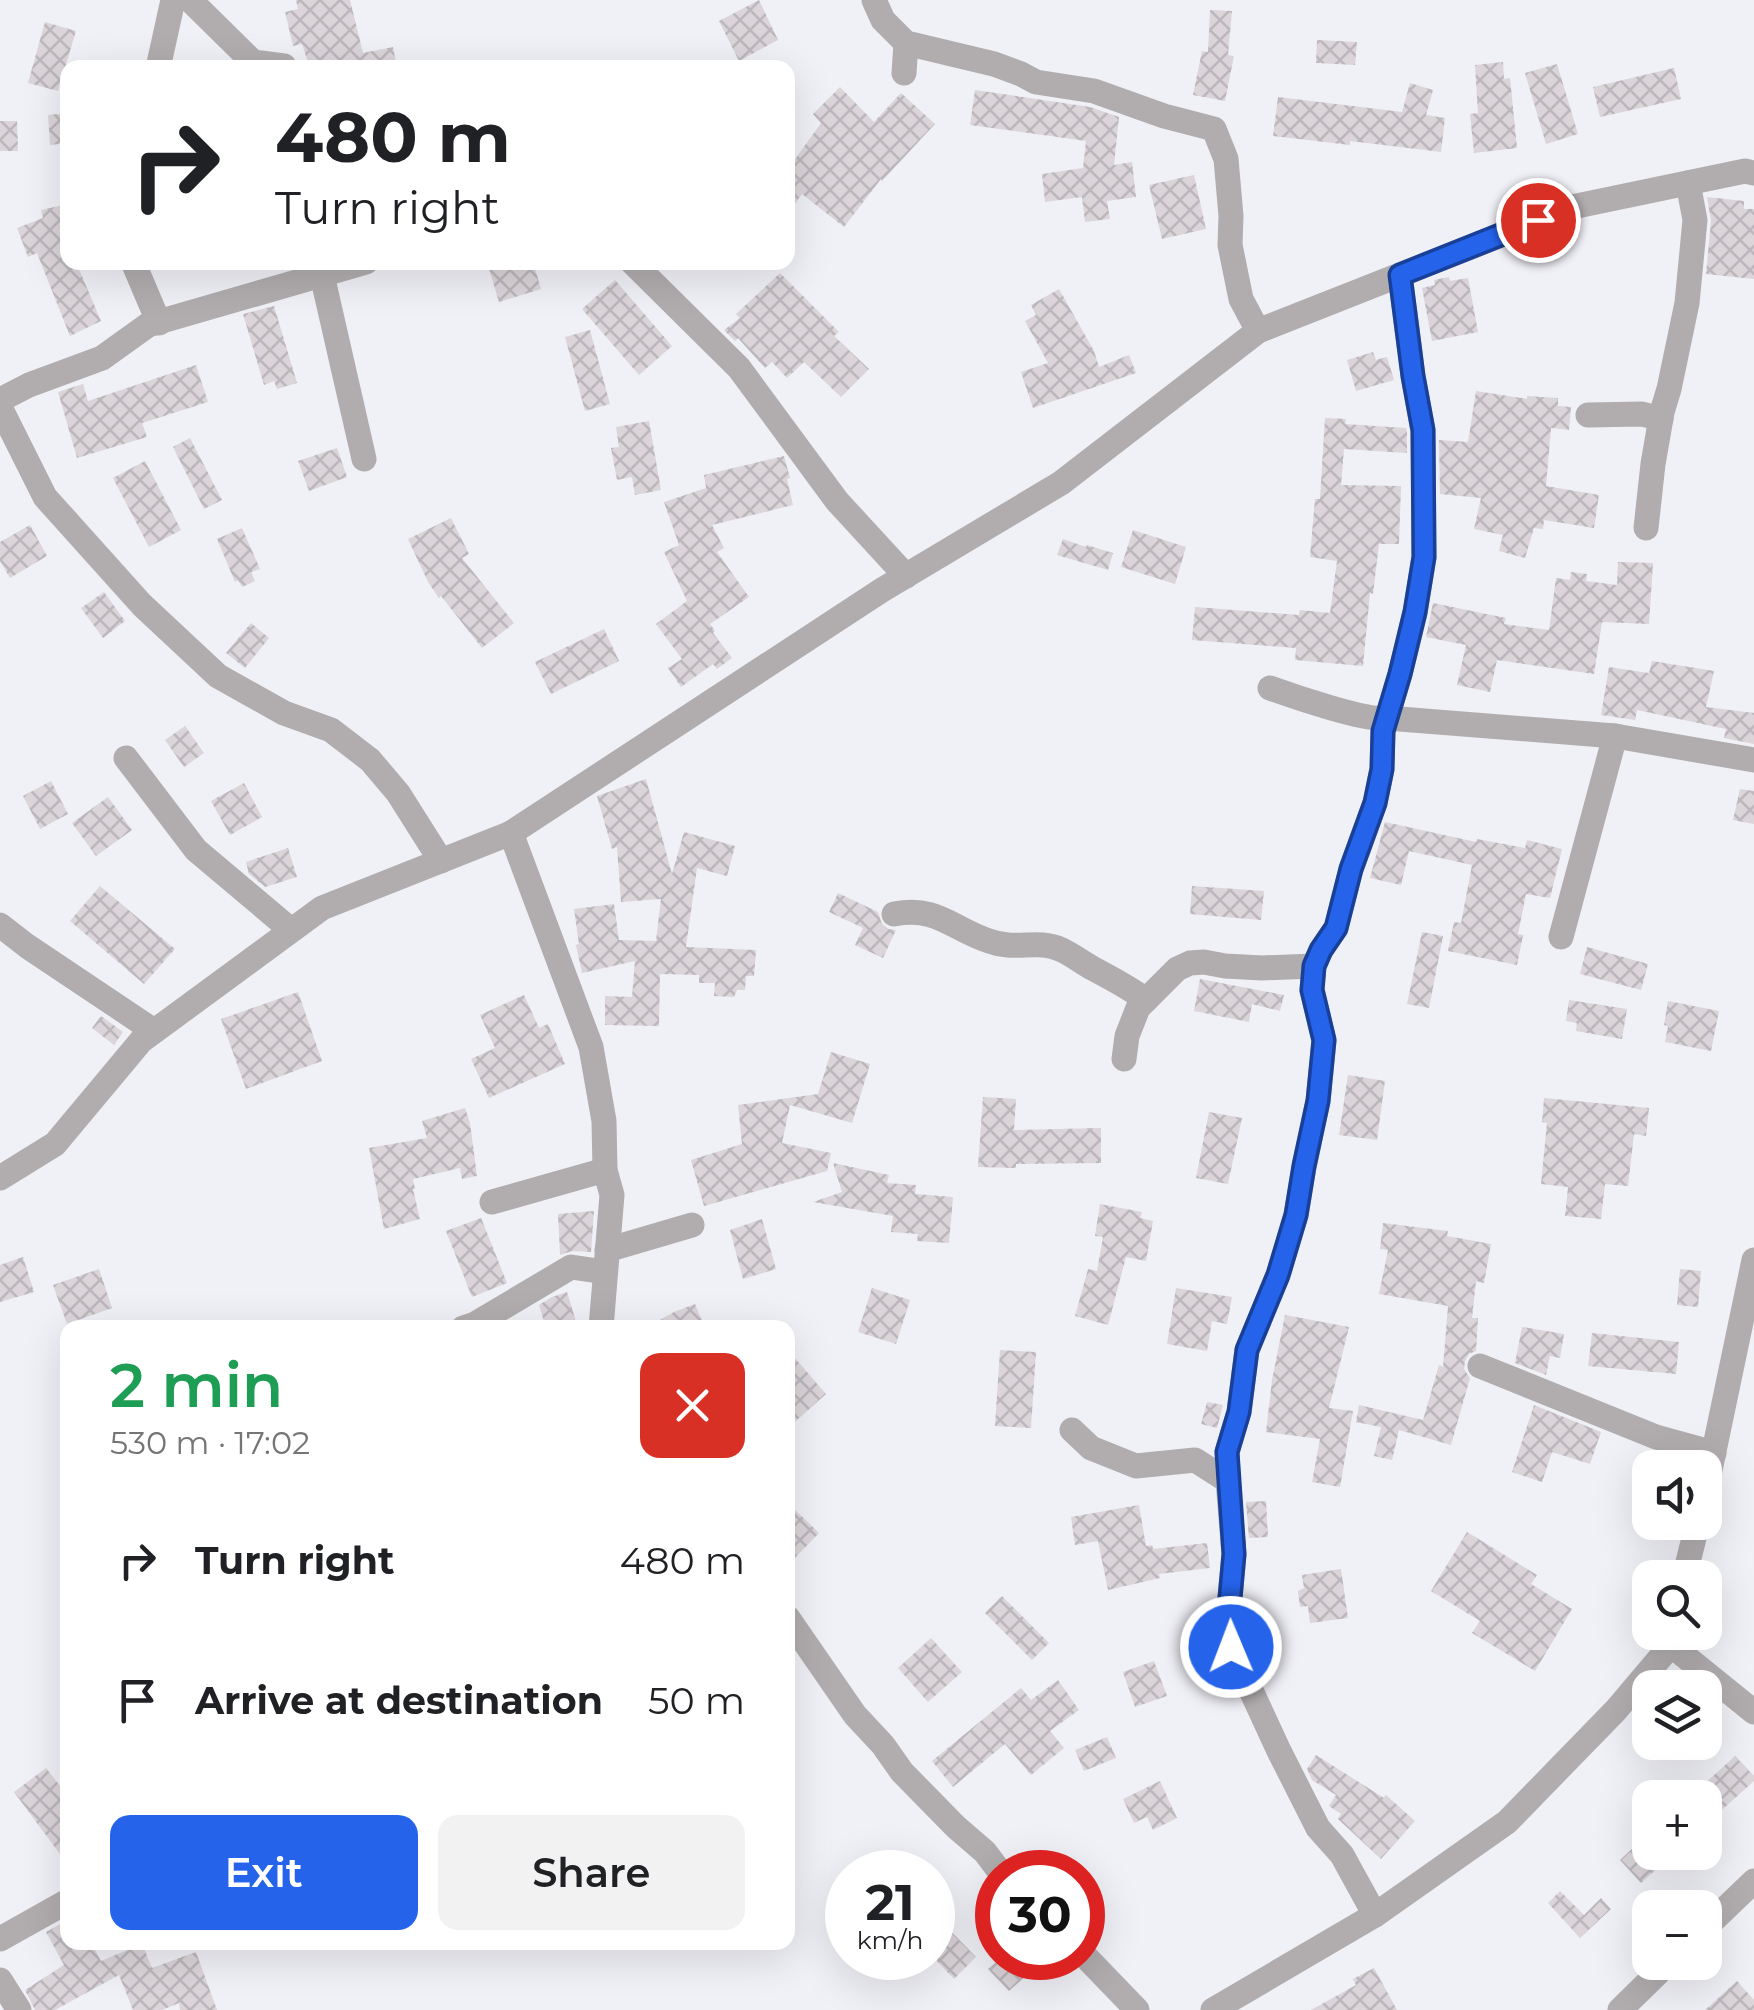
<!DOCTYPE html>
<meta charset="utf-8">
<style>
:root{--surface:#fff;--page:#f2f2f2;--text:#202124;--muted:#757577;--accent:#2563eb}
body{margin:0;font-family:Montserrat,sans-serif;background:var(--page);color:var(--text);height:100vh;display:flex;flex-direction:column;font-size:38px;white-space:nowrap}
*{box-sizing:border-box;margin:0}
p{font-size:32px;color:var(--muted)}
.icon{flex:none;width:55px;height:55px;fill:none;stroke:currentColor;stroke-width:2;stroke-linecap:round;stroke-linejoin:round}
.map{position:relative;flex:1;overflow:hidden}
.details{position:absolute;left:60px;top:1320px;width:735px;height:630px;display:flex;flex-direction:column;background:var(--surface);border-radius:20px;box-shadow:0 10px 40px #0002}
.details>*{flex:none}
.guide{position:absolute;left:60px;top:60px;width:735px;height:210px;border-radius:20px;box-shadow:0 10px 40px #0002;background:#fff;color:var(--text);overflow:hidden}
.controls{position:absolute;left:1632px;top:1450px;display:grid;gap:20px}
.controls a{display:grid;place-items:center;width:90px;height:90px;border-radius:20px;background:var(--surface);box-shadow:0 10px 40px #0002;font-size:50px}
.speed{position:absolute;left:825px;top:1850px;display:flex;gap:20px;font-size:50px;font-weight:700;text-align:center}
.speed>*{display:grid;place-content:center;width:130px;height:130px;border-radius:50%;background:var(--surface);box-shadow:0 10px 40px #0002;line-height:1}
.speed small{font-size:25px;font-weight:400}
.speed .limit{border:15px solid #d22;background:#fff;color:#111}
.pin{position:absolute;display:grid;place-items:center;width:85px;height:85px;color:#fff;margin:-42px;border:5px solid #fff;border-radius:50%;box-shadow:0 2px 10px #0007}
.me{position:absolute;width:110px;margin:-55px;rotate:359deg;stroke-linejoin:round;filter:drop-shadow(0 0 8px #0008)}
.turn{display:flex;align-items:center;gap:35px;height:210px;padding:0 50px;font-size:45px}
.turn .icon{width:130px;height:130px;stroke-width:2.5}
.turn b{display:block;font-size:70px;line-height:85px}
.round{display:grid;place-items:center;flex:none;width:105px;height:105px;border-radius:20px;background:var(--page)}
.head{display:flex;align-items:center;justify-content:space-between;height:170px;padding:0 50px}
h1{font-size:60px;font-weight:600;line-height:75px;color:#1e9e55}
.cta{display:flex;gap:20px;margin-top:auto;padding:20px 50px}
.cta a{flex:1;height:115px;border-radius:20px;background:var(--accent);color:#fff;font-size:40px;font-weight:600;line-height:115px;text-align:center}
.cta a+a{background:var(--page);color:var(--text)}
ul{padding:0;list-style:none}
li{display:flex;align-items:center;gap:30px;height:140px;padding:0 50px}
li div{flex:1}
li b{display:block;font-size:38px}
li em{font-style:normal}
.map>svg:first-child{display:block}
.building{fill:url(#building-cross-hatch)}
.lines{fill:none;stroke-linecap:round;stroke-linejoin:round}
.minor{stroke:#b1adae;stroke-width:25}
.route-casing{stroke:#184099;stroke-width:25}
.route{stroke:#2563eb;stroke-width:18}
</style>
<div class="map">
<svg width="1754" height="2010" viewBox="0 0 1754 2010">
<defs>
<pattern id="building-cross-hatch" width="8" height="8" patternUnits="userSpaceOnUse" patternTransform="scale(2.5)"><rect width="8" height="8" fill="#dbd5da"/><path d="M0 0l8 8M0 8l8-8" fill="none" stroke="#bcb7bc"/></pattern>
</defs>
<rect width="100%" height="100%" fill="#f0f0f7"/>
<g class="building">
<path d="M296,0H350L363,53L393,47L397,68H310L302,44L293,46L285,12L298,9Z"/>
<path d="M759,0L778,40L739,61L719,21Z"/>
<path d="M1210,10L1232,11L1228,55L1234,56L1225,101L1193,95L1202,51L1208,52Z"/>
<path d="M45,22L76,31L58,91L28,83Z"/>
<path d="M1317,40L1357,42L1355,65L1316,63Z"/>
<path d="M1503,62L1504,79L1510,78L1517,148L1474,153L1470,114L1478,113L1475,65Z"/>
<path d="M1557,64L1578,134L1546,144L1525,73Z"/>
<path d="M1674,68L1681,99L1600,117L1593,87Z"/>
<path d="M1410,83L1433,90L1426,115L1445,118L1441,152L1350,141V145L1273,136L1278,97L1402,112Z"/>
<path d="M840,87L874,122L901,93L935,124L882,181L881,179L844,227L802,194L788,213V169L821,123L813,114Z"/>
<path d="M975,90L1090,107L1119,117L1114,165L1132,162L1136,197L1107,201L1110,219L1085,222L1082,197L1045,202L1042,174L1083,168L1086,141L970,125Z"/>
<path d="M68,113V143L50,145L48,115Z"/>
<path d="M0,121H17L18,151H0Z"/>
<path d="M1194,175L1206,229L1162,239L1149,185Z"/>
<path d="M1707,197L1744,201V209H1754V279L1706,274L1711,221Z"/>
<path d="M68,204V262H76L101,321L70,336L37,253L28,257L17,228L43,218L41,210Z"/>
<path d="M487,262H533L541,289L499,302Z"/>
<path d="M780,273L839,332L834,336L869,369L841,397L804,362L787,378L772,362L765,368L738,338L735,341L724,330L740,318L736,314Z"/>
<path d="M1449,277L1450,281L1468,278L1478,332L1432,341L1422,288L1435,285L1434,280Z"/>
<path d="M615,280L672,346L639,375L582,309Z"/>
<path d="M1059,289L1094,351L1099,367L1129,355L1136,373L1033,408L1021,372L1048,363L1025,321L1036,315L1031,305Z"/>
<path d="M274,306L297,383L277,389L274,381L264,385L243,314Z"/>
<path d="M590,330L610,404L585,411L565,337Z"/>
<path d="M1373,352L1376,360L1387,357L1394,380L1356,391L1347,360Z"/>
<path d="M196,365L208,402L142,423L147,437L77,458L58,392L83,384L88,401Z"/>
<path d="M1476,391L1527,399V396L1558,398V406L1571,407L1569,430L1551,428L1546,486L1599,495L1594,528L1544,520L1543,529L1534,528L1525,558L1499,551L1503,535L1474,529L1481,498L1440,494L1439,440L1468,442Z"/>
<path d="M1325,418L1346,419L1345,424L1406,428L1407,433V453L1344,449L1341,485L1401,486L1399,544H1379L1373,594L1370,593L1363,666L1295,660L1296,648L1192,640L1195,607L1299,615L1300,610L1330,613L1337,561L1310,557L1315,499H1320Z"/>
<path d="M649,421L661,490L635,495L632,477L617,480L611,448L619,447L616,427Z"/>
<path d="M190,438L222,500L204,509L173,447Z"/>
<path d="M337,448L347,477L309,491L298,461Z"/>
<path d="M784,456L790,478L787,479L793,505L712,525L724,548L717,552L749,597L710,624L715,631L713,633L732,658L717,669L713,664L681,687L668,668L682,659L656,624L687,601L664,552L679,545L664,502L706,488L704,475Z"/>
<path d="M145,461L181,530L149,547L113,478Z"/>
<path d="M451,518L469,554L462,558L514,623L482,648L441,596L439,598L428,582L408,539Z"/>
<path d="M30,525L47,556L10,578L0,561V542Z"/>
<path d="M242,528L260,569L251,572L255,581L242,587L238,580L235,582L217,539Z"/>
<path d="M1133,530L1186,547L1175,584L1121,567Z"/>
<path d="M1063,539L1086,547L1087,545L1113,553L1108,570L1057,555Z"/>
<path d="M1618,562L1653,563L1649,624L1602,622L1594,674L1497,660L1490,692L1457,685L1466,645L1426,637L1433,603L1506,618L1504,624L1549,630L1556,578L1570,580L1571,572L1587,574L1586,581L1617,585Z"/>
<path d="M104,592L125,621L103,638L81,608Z"/>
<path d="M251,623L269,638L245,668L226,653Z"/>
<path d="M604,629L619,661L551,694L535,662Z"/>
<path d="M1652,661L1714,671L1706,707L1754,713V744L1724,738L1726,729L1637,710L1635,720L1601,715L1609,667L1649,673Z"/>
<path d="M185,726L204,753L184,767L165,740Z"/>
<path d="M646,779L672,874L684,832L735,846L727,876L697,868L686,947L756,950L754,976H746L745,990H737L734,997L714,996L715,983H699V975L660,974L659,1026L605,1025V996L632,997L635,961L582,973L576,945L579,944L574,909L614,904L619,940L656,941L661,899L621,902L617,847L612,849L597,796Z"/>
<path d="M51,781L68,814L40,829L23,796Z"/>
<path d="M244,783L262,817L230,835L211,801Z"/>
<path d="M1740,789L1754,791V824L1733,820Z"/>
<path d="M108,797L132,830L96,856L72,823Z"/>
<path d="M1385,822L1476,842L1477,839L1525,848L1527,840L1562,849L1550,898L1526,894L1518,934L1523,935L1517,965L1448,951L1454,922L1461,923L1472,865L1409,851L1401,885L1370,878Z"/>
<path d="M288,848L297,877L265,887L249,874L246,862Z"/>
<path d="M100,886L175,949L144,984L70,921Z"/>
<path d="M1192,886L1264,891L1261,920L1190,914Z"/>
<path d="M838,893L878,912L882,924L888,929L896,930L883,958L855,945L863,928L829,912Z"/>
<path d="M1422,932L1443,936L1429,1008L1407,1004Z"/>
<path d="M1587,947L1648,964L1641,990L1580,974Z"/>
<path d="M1200,979L1284,995L1280,1011L1252,1004L1249,1022L1194,1011Z"/>
<path d="M298,992L322,1061L246,1089L221,1019Z"/>
<path d="M524,995L539,1028L548,1024L565,1064L489,1098L471,1059L495,1048L480,1015Z"/>
<path d="M1569,1000L1627,1009L1622,1039L1576,1031L1577,1023L1566,1021Z"/>
<path d="M1668,1001L1719,1011L1711,1051L1665,1042L1668,1026L1664,1025Z"/>
<path d="M101,1016L123,1032L114,1045L92,1028Z"/>
<path d="M831,1052L870,1064L852,1123L790,1105L782,1143L831,1153L827,1171L704,1206L691,1160L742,1144L738,1105L818,1094Z"/>
<path d="M1348,1075L1385,1081L1377,1140L1339,1135Z"/>
<path d="M983,1097L1016,1099L1014,1130L1101,1128V1163L1016,1164V1168L978,1167Z"/>
<path d="M1544,1098L1649,1108L1646,1136L1634,1134L1628,1186L1605,1184L1601,1219L1565,1216L1568,1187L1541,1184L1547,1123L1542,1122Z"/>
<path d="M465,1108L470,1123L477,1176L462,1179L460,1168L413,1179L415,1189H413L420,1219L384,1229L369,1148L427,1138L422,1121Z"/>
<path d="M1209,1112L1242,1118L1228,1184L1196,1178Z"/>
<path d="M833,1163L889,1175L887,1183L916,1185L915,1194L953,1197L949,1243L917,1241L918,1234L891,1232L893,1216L813,1202L842,1192Z"/>
<path d="M1100,1204L1142,1212L1140,1218L1153,1221L1146,1261L1126,1257L1108,1325L1075,1316L1088,1269L1097,1271L1103,1237L1095,1236Z"/>
<path d="M594,1211L591,1252L572,1251L560,1255L558,1214Z"/>
<path d="M481,1218L507,1283L472,1297L446,1231Z"/>
<path d="M762,1219L776,1269L743,1279L730,1230Z"/>
<path d="M1383,1223L1448,1231L1447,1236L1491,1244L1484,1283L1476,1281L1472,1318H1478L1476,1351L1469,1354L1465,1361L1464,1369L1470,1378L1451,1445L1399,1430L1392,1460L1374,1456L1381,1427L1356,1422L1359,1405L1423,1420L1439,1365L1443,1367L1448,1306L1379,1294L1388,1250L1380,1249Z"/>
<path d="M23,1257L34,1292L0,1302V1265Z"/>
<path d="M99,1269L112,1308L67,1324L53,1285Z"/>
<path d="M1680,1269L1701,1271L1698,1307L1677,1305Z"/>
<path d="M872,1288L910,1300L896,1344L858,1332Z"/>
<path d="M1176,1288L1232,1297L1227,1324L1212,1321L1207,1351L1167,1344Z"/>
<path d="M567,1292L577,1325L568,1328H546L539,1305L552,1297Z"/>
<path d="M695,1304L705,1328H646L674,1312Z"/>
<path d="M1285,1315L1349,1327L1329,1408L1353,1411L1340,1487L1312,1482L1320,1439L1266,1432L1272,1380Z"/>
<path d="M1522,1327L1564,1334L1560,1358L1550,1356L1546,1375L1515,1363Z"/>
<path d="M1592,1333L1679,1342L1676,1374L1588,1366Z"/>
<path d="M788,1350L826,1394L788,1428Z"/>
<path d="M1000,1350L1036,1352L1031,1428L995,1426Z"/>
<path d="M1207,1402L1223,1405L1217,1428L1201,1424Z"/>
<path d="M1534,1405L1601,1432L1590,1464L1552,1452L1542,1482L1512,1472Z"/>
<path d="M1266,1501L1268,1537L1249,1538L1246,1502Z"/>
<path d="M788,1503L819,1533L788,1565Z"/>
<path d="M1139,1505L1146,1546L1152,1545L1153,1549L1207,1543L1210,1568L1159,1574L1160,1578L1108,1590L1098,1541L1075,1545L1071,1517Z"/>
<path d="M1467,1532L1537,1575L1531,1584L1572,1609L1535,1671L1472,1633L1480,1621L1431,1591Z"/>
<path d="M1341,1569L1348,1618L1310,1623L1308,1606L1300,1607L1298,1591L1304,1588L1302,1575Z"/>
<path d="M1002,1596L1049,1643L1032,1660L985,1613Z"/>
<path d="M931,1638L962,1672L928,1702L898,1668Z"/>
<path d="M1154,1661L1167,1696L1135,1707L1123,1672Z"/>
<path d="M1058,1680L1079,1710L1050,1731L1064,1748L1031,1775L1005,1744L953,1787L932,1761L1021,1688L1031,1700Z"/>
<path d="M1107,1737L1116,1758L1084,1771L1075,1750Z"/>
<path d="M1316,1755L1384,1798L1386,1795L1415,1821L1381,1859L1338,1819L1341,1814L1329,1806L1336,1795L1312,1780L1307,1769Z"/>
<path d="M1735,1756L1754,1776V1781L1705,1825V1798H1689Z"/>
<path d="M46,1768L68,1796V1865L14,1792Z"/>
<path d="M1160,1781L1177,1818L1153,1830L1147,1817L1134,1823L1123,1799Z"/>
<path d="M1650,1832V1852H1675L1641,1883L1620,1860Z"/>
<path d="M1560,1891L1584,1915L1601,1898L1611,1909L1580,1938L1548,1903Z"/>
<path d="M932,1912L976,1957L954,1979L932,1956Z"/>
<path d="M68,1920V1942H91L101,1961L142,1944L152,1968L196,1952L217,2010H180L179,2003L162,2010H133L119,1975L55,2010H35L25,1990L64,1965L46,1932Z"/>
<path d="M1000,1958H1046L1009,1991L988,1969Z"/>
<path d="M1374,1968L1397,2010H1311L1356,1985L1353,1979Z"/>
<path d="M1737,1981L1754,2000V2010H1705Z"/>
</g>
<g class="lines">
<g class="minor">
<path d="M190,0L253,62L284,66"/>
<path d="M874,0L883,20L906,43L994,64L1021,74L1036,82L1094,91L1164,116L1214,129L1226,159L1231,216L1230,245L1241,299L1258,331"/>
<path d="M158,68L173,0"/>
<path d="M904,73L906,43"/>
<path d="M133,262L159,323"/>
<path d="M632,262L739,368L837,501L906,576"/>
<path d="M322,275L364,459"/>
<path d="M0,400L29,385L102,358L148,325L366,262"/>
<path d="M0,407L45,497L142,605L218,676L284,713L331,730L370,760L398,793L441,861"/>
<path d="M1588,415L1642,414L1661,419"/>
<path d="M1646,528L1653,464L1662,412L1669,389L1687,303L1695,220L1688,183"/>
<path d="M1270,688C1292,696 1368,722 1387,718L1615,736"/>
<path d="M126,758L196,850L291,930"/>
<path d="M511,833L591,1047L604,1121L605,1170L612,1195L601,1328"/>
<path d="M894,914C938,906 950,928 989,941C1008,948 1024,944 1043,945C1062,946 1076,959 1092,968C1111,978 1130,988 1146,1000"/>
<path d="M0,925L27,946L154,1031"/>
<path d="M1561,937L1615,736L1754,760"/>
<path d="M1124,1059L1127,1036L1138,1008L1177,969L1190,963L1204,962L1225,966L1262,968L1314,966"/>
<path d="M0,1178L55,1144L141,1041L322,908L511,833L882,590L1061,483L1258,331L1572,207L1745,171L1754,173"/>
<path d="M492,1202L605,1170"/>
<path d="M607,1250L692,1225"/>
<path d="M463,1328L475,1324L571,1267L605,1272"/>
<path d="M1480,1366L1656,1437L1714,1453"/>
<path d="M1072,1430L1091,1448L1136,1466L1195,1460L1228,1481L1234,1554L1229,1609L1231,1647L1279,1751L1318,1828L1342,1855L1375,1915"/>
<path d="M1228,1481L1227,1452L1239,1412L1247,1350L1278,1275L1296,1215L1304,1167L1318,1101L1324,1041L1312,990L1314,966L1321,950L1336,928L1351,869L1375,803L1382,769L1383,731L1400,674L1415,613L1424,557L1423,431L1413,376L1400,275"/>
<path d="M1705,1494L1754,1260"/>
<path d="M1684,1578L1698,1522"/>
<path d="M788,1618L855,1715L883,1745L902,1772L956,1827L985,1852L1000,1872"/>
<path d="M1671,1645L1754,1712"/>
<path d="M1705,1928L1754,1881"/>
<path d="M0,1939L68,1901"/>
<path d="M1082,1953L1137,2010"/>
<path d="M0,1980L19,2010"/>
<path d="M1213,2010L1375,1915L1507,1822L1616,1710L1671,1645L1674,1632"/>
<path d="M1620,2010L1669,1962"/>
</g>
</g>
<g class="lines">
<defs>
<path id="route" d="M1231,1647L1229,1609L1234,1554L1227,1452L1239,1412L1247,1350L1278,1275L1296,1215L1304,1166L1318,1101L1324,1040L1312,990L1314,966L1321,950L1336,928L1351,869L1375,803L1382,769L1383,731L1400,674L1415,612L1424,557L1423,430L1413,376L1400,275L1538,220"/>
</defs>
<use href="#route" class="route-casing"/>
<use href="#route" class="route"/>
</g>
</svg>
<div class="controls">
<a><svg class="icon" aria-label="sound" viewBox="0 0 24 24"><path d="M4 9h4l5-4v14l-5-4H4zM17 9q2 3 0 6"/></svg></a>
<a><svg class="icon" aria-label="search" viewBox="0 0 24 24"><circle cx="10" cy="10" r="6"/><path d="M15 15l6 6"/></svg></a>
<a><svg class="icon" aria-label="layers" viewBox="0 0 24 24"><path d="M12 4l9 5-9 5-9-5zM3 14l9 5 9-5"/></svg></a>
<a>+</a>
<a>−</a>
</div>
<div class="speed"><div>21<small>km/h</small></div><div class="limit">30</div></div>
<div class="pin" style="left:1538px;top:220px;background:#d93025"><svg class="icon" aria-label="arrive" viewBox="0 0 24 24"><path d="M6 21V4h12l-3 4 3 4H6"/></svg></div>
<svg class="me" style="left:1231px;top:1647px" viewBox="-20 -20 40 40"><circle r="17" fill="#2563eb" stroke="#fff" stroke-width="3"/><path d="M0-11L8 9 0 5-8 9z" fill="#fff"/></svg>
<div class="guide">
<div class="turn"><svg class="icon" aria-label="right" viewBox="0 0 24 24"><path d="M7 20v-9h11M14 6l5 5-5 5"/></svg><div><b>480 m</b>Turn right</div></div>
</div>
<section class="details">
<div class="head"><div><h1>2 min</h1><p>530 m · 17:02</p></div><a class="round" style="background:#d93025;color:#fff"><svg class="icon" aria-label="close" viewBox="0 0 24 24"><path d="M6 6l12 12M18 6L6 18"/></svg></a></div>
<ul>
<li><svg class="icon" aria-label="right" viewBox="0 0 24 24"><path d="M7 20v-9h11M14 6l5 5-5 5"/></svg><div><b>Turn right</b></div><em>480 m</em></li>
<li><svg class="icon" aria-label="arrive" viewBox="0 0 24 24"><path d="M6 21V4h12l-3 4 3 4H6"/></svg><div><b>Arrive at destination</b></div><em>50 m</em></li>
</ul>
<div class="cta"><a>Exit</a><a>Share</a></div>
</section>
</div>
